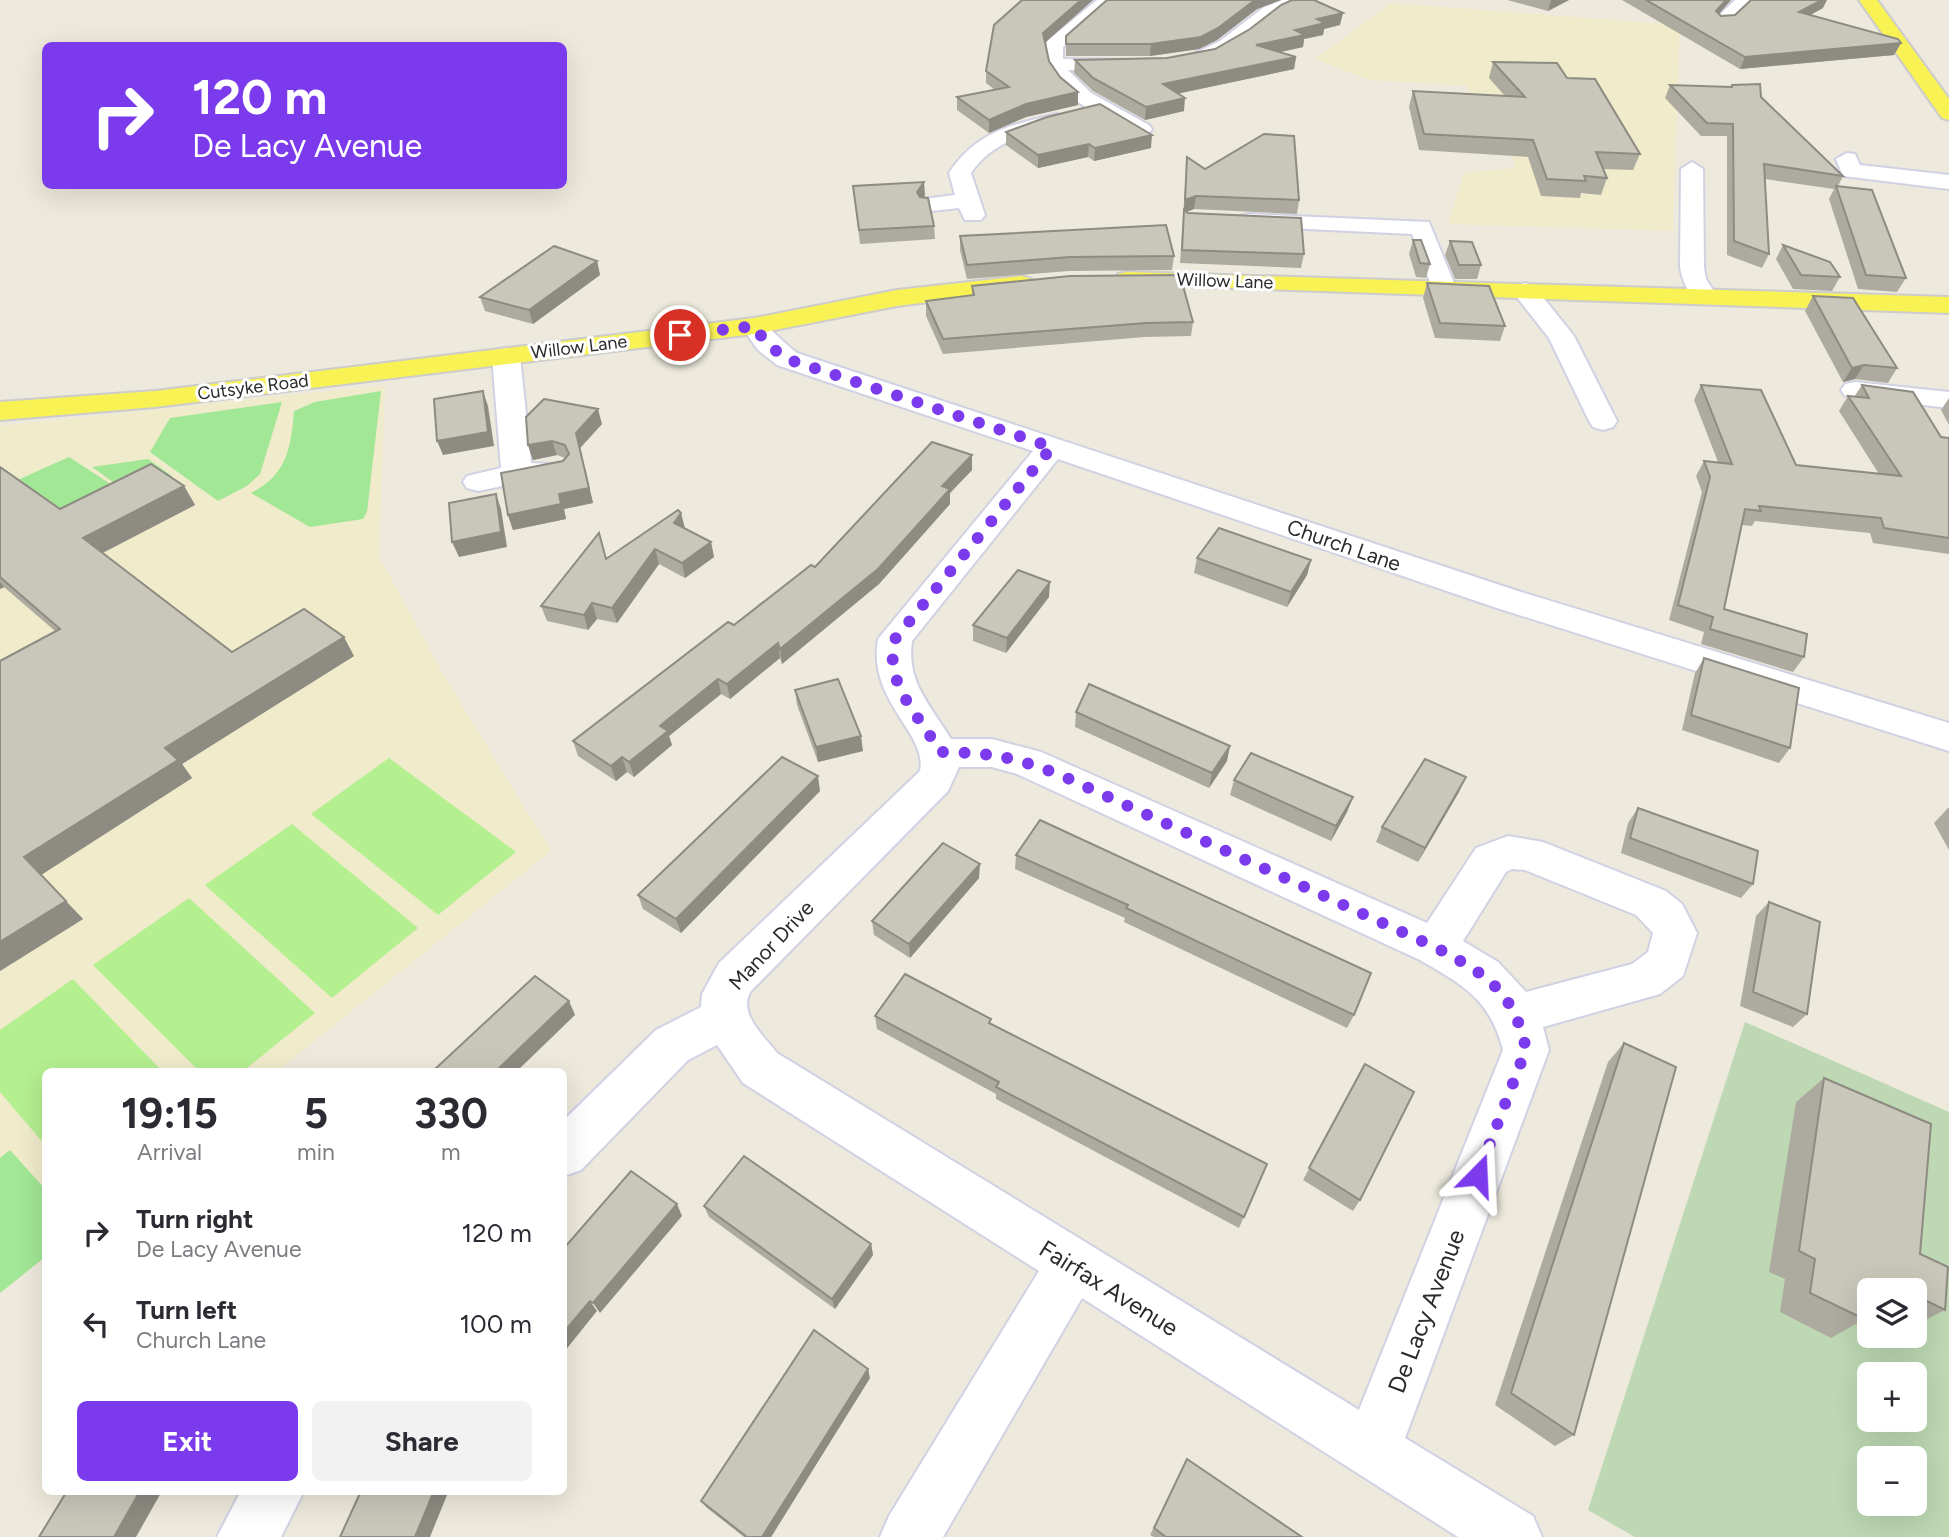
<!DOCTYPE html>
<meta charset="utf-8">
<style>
:root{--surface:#fff;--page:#f2f2f3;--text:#2b2b33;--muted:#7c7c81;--accent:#7c3aed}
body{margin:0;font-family:Figtree,sans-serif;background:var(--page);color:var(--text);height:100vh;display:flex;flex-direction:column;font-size:26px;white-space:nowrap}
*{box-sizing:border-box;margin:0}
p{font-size:23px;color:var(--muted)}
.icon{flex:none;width:38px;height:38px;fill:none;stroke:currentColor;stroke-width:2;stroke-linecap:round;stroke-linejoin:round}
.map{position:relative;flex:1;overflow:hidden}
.drawer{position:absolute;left:42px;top:1068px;width:525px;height:427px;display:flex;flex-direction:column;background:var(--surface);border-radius:10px;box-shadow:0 7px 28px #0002}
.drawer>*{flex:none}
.top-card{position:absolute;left:42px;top:42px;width:525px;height:147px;border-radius:10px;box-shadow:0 7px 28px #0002;background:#7c3aed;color:#fff;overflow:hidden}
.fabs{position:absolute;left:1857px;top:1278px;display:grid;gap:14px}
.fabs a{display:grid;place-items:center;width:70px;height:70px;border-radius:10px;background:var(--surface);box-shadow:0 7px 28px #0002;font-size:35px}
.pin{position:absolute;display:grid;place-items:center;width:60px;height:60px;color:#fff;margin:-30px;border:4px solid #fff;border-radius:50%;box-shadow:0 2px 7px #0007}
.me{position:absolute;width:77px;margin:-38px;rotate:21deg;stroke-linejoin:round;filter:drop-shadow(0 0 5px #0008)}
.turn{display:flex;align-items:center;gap:24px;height:147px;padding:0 35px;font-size:32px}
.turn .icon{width:91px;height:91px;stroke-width:2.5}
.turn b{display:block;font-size:49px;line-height:60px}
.eta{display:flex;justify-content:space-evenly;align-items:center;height:119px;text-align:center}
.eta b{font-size:42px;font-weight:700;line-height:49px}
.action{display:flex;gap:14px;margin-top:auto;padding:14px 35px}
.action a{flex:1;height:80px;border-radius:10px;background:var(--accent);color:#fff;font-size:28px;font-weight:700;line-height:80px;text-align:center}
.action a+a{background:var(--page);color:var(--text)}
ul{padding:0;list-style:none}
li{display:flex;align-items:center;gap:21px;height:91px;padding:0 35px}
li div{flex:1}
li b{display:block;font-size:26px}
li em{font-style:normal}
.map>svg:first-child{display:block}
.education{fill:#f0ebca}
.green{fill:#a1e795}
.cemetery{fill:#bdd8b2;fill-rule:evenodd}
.pitch{fill:#b4ef90}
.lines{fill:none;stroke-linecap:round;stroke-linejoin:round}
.minor-casing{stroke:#d1d1e4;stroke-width:4}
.major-casing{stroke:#ccc;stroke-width:4}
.minor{fill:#fff;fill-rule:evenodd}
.major{fill:#f9f255;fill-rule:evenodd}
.wall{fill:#adaba0}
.shaded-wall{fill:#8d8b82}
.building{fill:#c9c7ba;stroke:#8d8b82;stroke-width:2}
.route{stroke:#7c3aed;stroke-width:12;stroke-dasharray:0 21.6}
.labels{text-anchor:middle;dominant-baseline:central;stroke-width:6;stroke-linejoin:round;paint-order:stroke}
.far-street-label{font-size:18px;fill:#2b2b2b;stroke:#fff}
.street-label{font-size:21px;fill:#2b2b2b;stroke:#fff}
.near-street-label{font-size:24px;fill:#2b2b2b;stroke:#fff}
</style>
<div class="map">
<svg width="1949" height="1537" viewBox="0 0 1949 1537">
<rect width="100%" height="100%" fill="#ede9dc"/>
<g class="education">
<path d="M1391,3L1680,25L1673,231L1448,224L1464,173L1515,168L1505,125L1475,118L1467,86L1370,80L1315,59Z"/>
<path d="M385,385L379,556L443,674L551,851L277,1071H46L45,1257L0,1293V426Z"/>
</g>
<g class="green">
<path d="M381,391L367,512L363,519L310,527L251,493C287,475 291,448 294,411L315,402Z"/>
<path d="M282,402L260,474L247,486L218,501L150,452L170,418Z"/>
<path d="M69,457L132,498L66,531L11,483Z"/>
<path d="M148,459L172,476L117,485L92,467Z"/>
<path d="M10,1150L45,1189V1257L0,1293V1158Z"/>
</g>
<path class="cemetery" d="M1745,1022L1949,1112V1537H1635L1588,1510ZM1869,1290H1914V1335H1869ZM1869,1374H1914V1419H1869ZM1869,1458H1914V1503H1869Z"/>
<g class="pitch">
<path d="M389,758L516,852L438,915L311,814Z"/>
<path d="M292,824L418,928L332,998L205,885Z"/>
<path d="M189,898L315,1013L243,1071H199L93,965Z"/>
<path d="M73,979L162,1071H46L45,1145L0,1092V1030Z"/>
</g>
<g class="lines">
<defs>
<g id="minor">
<path d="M1097,0H1116L1063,47V59L1133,60L1135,64L1133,68L1126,70H1068L1091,93L1149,125L1152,129L1149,133C1130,138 1080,105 1065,92C1056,84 1052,73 1045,65L1047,41Z"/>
<path d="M1282,0H1311L1276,15L1223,54L1196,63L1187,57L1220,41L1264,7Z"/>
<path d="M1735,0H1754L1728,25H1716L1713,21Z"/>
<path d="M1057,114L1067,120L1064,124C1029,133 992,141 971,173L985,215L981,220H965L959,208L931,211L920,204L923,199L955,195L949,173C977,131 1011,125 1057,114Z"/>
<path d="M1847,153L1855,154L1860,165L1949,175V189L1843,176L1836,159Z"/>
<path d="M1692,162L1703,169L1704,267L1706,279L1717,296L1713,301H1695C1687,290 1682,280 1680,267L1681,169Z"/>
<path d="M1249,214L1429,222L1456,288L1452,293H1434L1412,234L1241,226L1237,221L1241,216Z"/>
<path d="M1525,283L1534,286L1574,336L1617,421L1613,427L1603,430L1593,427L1589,421L1549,338L1512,291L1516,286Z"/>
<path d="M754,318C764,321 784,344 797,353L1518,591L1949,723V751L1494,607L1058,459L912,641C906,682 931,706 951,739H992L1041,752L1427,923L1476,848L1508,836L1543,842L1666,891L1682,904L1697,933L1683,976L1660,994L1543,1027L1549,1050L1405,1438L1533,1516L1542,1537H1458L1082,1298L943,1537H880L889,1516L1039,1271L743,1083L717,1045L688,1060L581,1170L564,1176V1120L656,1030L701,1007L702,994L719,963L920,771C928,733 867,702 878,639L1033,451L777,365L758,350L741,326L745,320ZM959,767H992L1017,774L1420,960C1463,985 1490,999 1503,1050L1359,1410L777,1053C764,1036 737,1013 751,991L948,791ZM1512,869L1525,870L1636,915L1653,933L1648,952L1632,964L1526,992L1498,962L1463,941L1506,872Z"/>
<path d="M506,348L516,350L520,356L531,463L552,464L556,470L552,476L478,491L467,488L463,482L467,476L501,468L492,356L496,350Z"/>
<path d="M1855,382L1949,392V408L1845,396L1841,390L1845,384Z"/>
<path d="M241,1491H304L281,1537H217Z"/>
</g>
<g id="major">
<path d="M1859,0H1877L1949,99V120L1942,118Z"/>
<path d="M1127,272L1949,297V313L1118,284L1115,279L1118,274Z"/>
<path d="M1022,276L1031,279L1035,284L1031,289L897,306L754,334L155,407L0,420V402L155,391L754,318L897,290Z"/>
</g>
</defs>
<use href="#minor" class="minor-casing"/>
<use href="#major" class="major-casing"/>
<use href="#minor" class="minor"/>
<use href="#major" class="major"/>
</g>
<g class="wall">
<path d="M1022,0H1093L1045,43L1049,61L1060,77L1078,92V105L1026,117L989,133L957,110V97L995,90L986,83V71Z"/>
<path d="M1107,0H1281L1257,9L1217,40L1199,49L1150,56H1066V36Z"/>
<path d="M1507,0H1569L1548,11Z"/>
<path d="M1622,0H1731L1719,14L1721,16L1823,8L1810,15L1901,43L1894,55L1740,69Z"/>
<path d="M1340,25L1324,29L1323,35L1304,39L1303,47L1279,52L1296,57L1294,69L1177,94L1184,111L1145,120L1093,91L1074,73L1075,60L1167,58Z"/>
<path d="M1493,62L1567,78L1640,154L1633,170L1603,169L1607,178L1601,195L1581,193L1580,198L1541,196L1528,157L1419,150L1409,107L1413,91L1505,96L1489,78Z"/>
<path d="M1670,85L1731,87L1732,85L1761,97L1843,176L1838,186L1906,278L1897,292L1858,289L1829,199L1834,189L1765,179L1769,254L1762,268L1727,255V136H1701L1665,98Z"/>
<path d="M1006,132L1151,148L1094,161L1088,157L1038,168L1006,145Z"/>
<path d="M1187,157L1205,169L1299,200L1297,214L1194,209L1187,212L1304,254L1301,268L1180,263Z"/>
<path d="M853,186L925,195L923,197L934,226L935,239L860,244Z"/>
<path d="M960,236L1174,256L1172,270L1069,271L967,279L960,250Z"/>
<path d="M1413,240L1430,264L1426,278L1416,277L1409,254Z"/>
<path d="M1450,241L1481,265L1477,279H1455L1445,255Z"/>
<path d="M1783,245L1840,277L1832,291L1793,289L1776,259Z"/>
<path d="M597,261L600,275L533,324L485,311L480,297Z"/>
<path d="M1427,283L1505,326L1500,341L1435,338L1423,298Z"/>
<path d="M972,286L1193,322L1191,336L1145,337L943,354L926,316V301L972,296Z"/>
<path d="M1813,296L1897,368L1888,383L1855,379L1843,382L1805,311Z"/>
<path d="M1701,385L1796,465L1879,474L1839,411L1848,396L1854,397L1862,385L1941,437L1949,438V554L1873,543L1870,533L1755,521L1752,526L1742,525L1724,609L1804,657L1793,672L1701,644L1704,632L1669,620L1702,492L1696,476L1704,461L1718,462L1694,400Z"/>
<path d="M1949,398V425L1941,410Z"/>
<path d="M602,424L580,448L593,503L564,509L566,519L513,530L508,515L565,458L557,455L533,460L528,445Z"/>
<path d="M972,455V470L950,493V504L879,584L782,664L780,658L730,699L721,694L669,736L672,745L634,777L627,772L616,781L578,756L573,741Z"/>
<path d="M0,467L60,509L184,486L195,505L103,553L232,652L354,656L182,764L192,778L41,875L83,919L0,971V661L55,631L4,587L0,589Z"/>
<path d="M685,528L711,542L714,557L685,578L659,564L617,623L597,619L588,630L547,621L541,606L606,559Z"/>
<path d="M1197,558L1311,560L1307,575L1287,607L1194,573Z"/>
<path d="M1049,597L1006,653L973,641V625Z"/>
<path d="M1704,658L1790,748L1779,763L1682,730L1695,673Z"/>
<path d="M795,690L863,751L818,762L797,705Z"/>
<path d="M1076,712L1227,761L1209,788L1075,727Z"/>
<path d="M1234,780L1353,797L1347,812L1331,841L1230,795Z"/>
<path d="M820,791L681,933L643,909L638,895Z"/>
<path d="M1459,792L1418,862L1376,842L1382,827Z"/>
<path d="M1638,808L1753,884L1741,898L1621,853L1628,823Z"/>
<path d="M1948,808H1949V850L1934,823Z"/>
<path d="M1040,820L1354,1015L1347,1028L1124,922L1125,918L1015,869L1016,855Z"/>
<path d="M979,878L910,958L874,935L872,921Z"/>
<path d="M1769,902L1807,1014L1793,1027L1740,1006L1756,916Z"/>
<path d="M875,1016L991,1024L1267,1164L1239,1228L996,1099V1094L877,1029Z"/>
<path d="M1624,1043L1574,1435L1555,1446L1495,1405L1608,1062Z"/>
<path d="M1365,1064L1360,1200L1353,1211L1303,1180Z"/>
<path d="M1824,1078L1920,1254L1945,1310L1914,1326V1290H1869V1325L1861,1321L1831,1338L1780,1312L1785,1279L1769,1272L1796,1102Z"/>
<path d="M704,1206L871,1244L873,1255L835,1309L709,1217Z"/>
<path d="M870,1378L771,1537H744L707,1508L701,1501Z"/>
<path d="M1187,1459L1302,1537H1154L1150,1535Z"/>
</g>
<g class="shaded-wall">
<path d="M1081,0H1093L1042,45L1043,33Z"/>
<path d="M1255,0H1281L1257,9L1217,40L1199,49L1150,56L1151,44Z"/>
<path d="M1551,0H1569L1548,11Z"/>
<path d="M1726,0H1731L1711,23L1716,11Z"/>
<path d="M1822,0H1827L1823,8L1794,24L1799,12Z"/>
<path d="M1343,13L1340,25L1324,29L1323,35L1304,39L1303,47L1254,58L1256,45L1295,30L1317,19Z"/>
<path d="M1901,43L1894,55L1740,69L1745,57Z"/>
<path d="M1296,57L1294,69L1161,97L1163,84Z"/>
<path d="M1078,92V105L1026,117L989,133V120L1026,104Z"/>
<path d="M1185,98L1184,111L1145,120L1146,107Z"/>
<path d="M1152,135L1151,148L1094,161L1095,148Z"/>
<path d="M1089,144L1088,157L1038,168V155Z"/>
<path d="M924,182L925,195L918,205L917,192Z"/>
<path d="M1196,196L1194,209L1183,213L1185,200Z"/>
<path d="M597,261L600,275L533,324L529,310Z"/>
<path d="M1864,365L1855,379L1843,382L1852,368Z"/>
<path d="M483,391L488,406L494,446L443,455L437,441Z"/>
<path d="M598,409L602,424L580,448L593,503L564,509L566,519L513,530L508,515L559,494L576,433Z"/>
<path d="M552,441L557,455L533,460L528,445Z"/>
<path d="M972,455V470L950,493V504L879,584L782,664L780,649L942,486Z"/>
<path d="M184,486L195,505L96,556L83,538Z"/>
<path d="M496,494L501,509L507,547L459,557L452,542Z"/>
<path d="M681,513L685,528L674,523Z"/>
<path d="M711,542L714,557L685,578L682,563Z"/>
<path d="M655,549L659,564L617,623L612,608Z"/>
<path d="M1311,560L1307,575L1287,607L1291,592Z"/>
<path d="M0,582L4,587L0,589Z"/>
<path d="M1050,582L1049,597L1006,653L1007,638Z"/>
<path d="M592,603L597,619L588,630L584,615Z"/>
<path d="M344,637L354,656L182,764L192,778L41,875L83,919L0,971V942L24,857L165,748Z"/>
<path d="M778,643L780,658L730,699L727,684Z"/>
<path d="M718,679L721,694L669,736L672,745L634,777L629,762L660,726Z"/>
<path d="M861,736L863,751L818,762L816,747Z"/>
<path d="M1230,746L1227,761L1209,788L1212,773Z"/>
<path d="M622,757L627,772L616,781L611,766Z"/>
<path d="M818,776L820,791L681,933L676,919Z"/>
<path d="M1466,777L1459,792L1418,862L1425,848Z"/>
<path d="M1353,797L1347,812L1331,841L1336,826Z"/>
<path d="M980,864L979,878L910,958L909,944Z"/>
<path d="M569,1001L575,1015L517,1071H496Z"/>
<path d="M677,1204L682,1216L600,1313L593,1303Z"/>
<path d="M871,1244L873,1255L835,1309L832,1299Z"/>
<path d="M590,1301L597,1311L564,1352V1332Z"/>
<path d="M868,1369L870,1378L771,1537H762Z"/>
<path d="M140,1491H162L136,1537H114Z"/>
<path d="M434,1491H440L447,1495L430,1537H415Z"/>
</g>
<g class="building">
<path d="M1022,0H1081L1043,33L1049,61L1060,77L1078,92L1026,104L989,120L957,97L1009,87L986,71L994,25Z"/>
<path d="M1107,0H1255L1218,28L1201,37L1151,44H1066V36Z"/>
<path d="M1292,0H1314L1343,13L1317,19L1325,23L1295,30L1305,35L1256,45L1296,57L1163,84L1185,98L1146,107L1093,78L1075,60L1167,58L1215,49L1250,29L1281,5Z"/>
<path d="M1646,0H1726L1716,11L1721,16L1735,15L1751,0H1822L1799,12L1898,39L1901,43L1745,57Z"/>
<path d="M1493,62L1557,63L1567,78L1595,79L1640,154L1596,152L1607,178L1584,176L1586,181L1547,179L1533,140L1424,134L1413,91L1525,97Z"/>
<path d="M1760,84L1761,97L1843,176L1764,164L1769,254L1734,241L1733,124L1707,123L1670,85L1732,87V85Z"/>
<path d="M1100,104L1152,135L1095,148L1089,144L1038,155L1006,132L1047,117Z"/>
<path d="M1264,134L1294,136L1299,200L1196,196L1185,200L1187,157L1205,169Z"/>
<path d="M924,182L917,192L920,197L928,198L934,226L859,230L853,186Z"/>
<path d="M1836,186L1872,190L1906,278L1866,275Z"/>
<path d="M1184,210L1188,213L1301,218L1304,254L1182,250Z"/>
<path d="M1166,225L1174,256L1070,257L967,265L960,236Z"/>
<path d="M1413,240H1421L1430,264L1420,263Z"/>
<path d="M1450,241L1472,242L1481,265H1459Z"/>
<path d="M1783,245L1830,262L1840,277L1801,275Z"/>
<path d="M554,246L597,261L529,310L480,297Z"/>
<path d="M1180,275L1193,322L1146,323L943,339L926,301L974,295L972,286L1070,276Z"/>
<path d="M1427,283L1489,286L1505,326L1440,323Z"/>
<path d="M1813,296L1853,298L1897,368L1864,365L1852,368Z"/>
<path d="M1701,385L1761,390L1796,465L1901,476L1848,396L1869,398L1862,385L1913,392L1941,437L1949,438V538L1884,528L1881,518L1759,506L1761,511L1745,509L1724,609L1807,634L1804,657L1710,629L1713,617L1678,605L1710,477L1704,461L1732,464Z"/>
<path d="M483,391L488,432L437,441L434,399Z"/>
<path d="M544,399L598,409L576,433L589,488L559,494L561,504L508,515L501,473L563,461L569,454L565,445L552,441L528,445L526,417Z"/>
<path d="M932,442L972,455L942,486L950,489L878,569L780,649L778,643L727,684L718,679L660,726L668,731L629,762L622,757L611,766L573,741L728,622L734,625L811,565L815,567Z"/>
<path d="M151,464L184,486L83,538L232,652L304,609L344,637L165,748L178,760L24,857L66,901L0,942V661L60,629L0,577V467L60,509Z"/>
<path d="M496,494L501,532L452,542L449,503Z"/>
<path d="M678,510L681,513L674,523L711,542L682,563L655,549L612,608L592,603L584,615L541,606L599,533L606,559Z"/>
<path d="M1219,528L1311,560L1291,592L1197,558Z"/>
<path d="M1018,570L1050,582L1007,638L973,625Z"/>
<path d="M1704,658L1799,688L1790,748L1691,715Z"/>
<path d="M838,679L861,736L816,747L795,690Z"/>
<path d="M1089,684L1230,746L1212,773L1076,712Z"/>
<path d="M1251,753L1353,797L1336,826L1234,780Z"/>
<path d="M782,757L818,776L676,919L638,895Z"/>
<path d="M1425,759L1466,777L1425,848L1382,827Z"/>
<path d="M1638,808L1758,851L1753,884L1630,838Z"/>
<path d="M1040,820L1371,973L1354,1015L1126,908L1128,905L1016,855Z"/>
<path d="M943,843L980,864L909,944L872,921Z"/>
<path d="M1769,902L1820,922L1807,1014L1753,992Z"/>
<path d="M905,974L991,1019L989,1023L1267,1164L1244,1217L996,1087L999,1082L875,1016Z"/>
<path d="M535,976L569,1001L496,1071H435L434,1070Z"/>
<path d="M1624,1043L1676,1067L1574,1435L1511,1393Z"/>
<path d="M1365,1064L1414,1092L1360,1200L1309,1168Z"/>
<path d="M1824,1078L1931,1124L1920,1254L1948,1267L1945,1310L1917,1296L1916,1312H1914V1290L1867,1289L1864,1319L1810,1293L1815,1259L1799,1251Z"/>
<path d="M744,1156L871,1244L832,1299L704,1206Z"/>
<path d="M631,1171L677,1204L593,1303L590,1301L564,1332V1248Z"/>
<path d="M814,1330L868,1369L762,1537H747L701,1501Z"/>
<path d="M1187,1459L1302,1537H1166L1154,1528Z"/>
<path d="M67,1491H140L114,1537H39Z"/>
<path d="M361,1491H434L415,1537H340Z"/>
</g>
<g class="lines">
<path class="route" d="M680,335L754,326L767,344L787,359L1052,447L895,639C883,685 920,715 940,752C994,753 1015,757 1065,777L1435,947C1486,975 1513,989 1526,1049L1478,1175"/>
</g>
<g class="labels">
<g class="far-street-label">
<text transform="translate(1225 281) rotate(2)">Willow Lane</text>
<text transform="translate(579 347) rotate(-7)">Willow Lane</text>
<text transform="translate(253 387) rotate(-7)">Cutsyke Road</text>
</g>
<g class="street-label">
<text transform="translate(1344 545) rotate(19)">Church Lane</text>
<text transform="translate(771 945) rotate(-47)">Manor Drive</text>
</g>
<g class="near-street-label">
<text transform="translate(1109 1288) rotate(32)">Fairfax Avenue</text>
<text transform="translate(1426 1311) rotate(-69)">De Lacy Avenue</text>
</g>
</g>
</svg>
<div class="fabs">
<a><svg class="icon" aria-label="layers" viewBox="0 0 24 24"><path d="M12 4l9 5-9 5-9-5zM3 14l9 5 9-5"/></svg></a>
<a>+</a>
<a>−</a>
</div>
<div class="pin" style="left:680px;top:335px;background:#d93025"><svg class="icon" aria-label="arrive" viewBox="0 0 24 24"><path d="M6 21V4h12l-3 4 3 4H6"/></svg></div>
<svg class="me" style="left:1478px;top:1175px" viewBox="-20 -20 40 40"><path d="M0-17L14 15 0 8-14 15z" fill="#7c3aed" stroke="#fff" stroke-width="4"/></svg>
<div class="top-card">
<div class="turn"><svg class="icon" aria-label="right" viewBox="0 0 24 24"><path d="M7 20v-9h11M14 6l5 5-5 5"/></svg><div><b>120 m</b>De Lacy Avenue</div></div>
</div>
<section class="drawer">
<div class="eta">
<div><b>19:15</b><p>Arrival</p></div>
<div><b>5</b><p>min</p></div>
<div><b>330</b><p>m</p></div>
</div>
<ul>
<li><svg class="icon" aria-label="right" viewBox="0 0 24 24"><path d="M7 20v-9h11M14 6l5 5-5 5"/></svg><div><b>Turn right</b><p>De Lacy Avenue</p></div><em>120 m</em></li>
<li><svg class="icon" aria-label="left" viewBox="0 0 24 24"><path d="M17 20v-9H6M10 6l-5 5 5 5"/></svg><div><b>Turn left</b><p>Church Lane</p></div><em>100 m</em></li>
</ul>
<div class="action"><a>Exit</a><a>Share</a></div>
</section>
</div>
